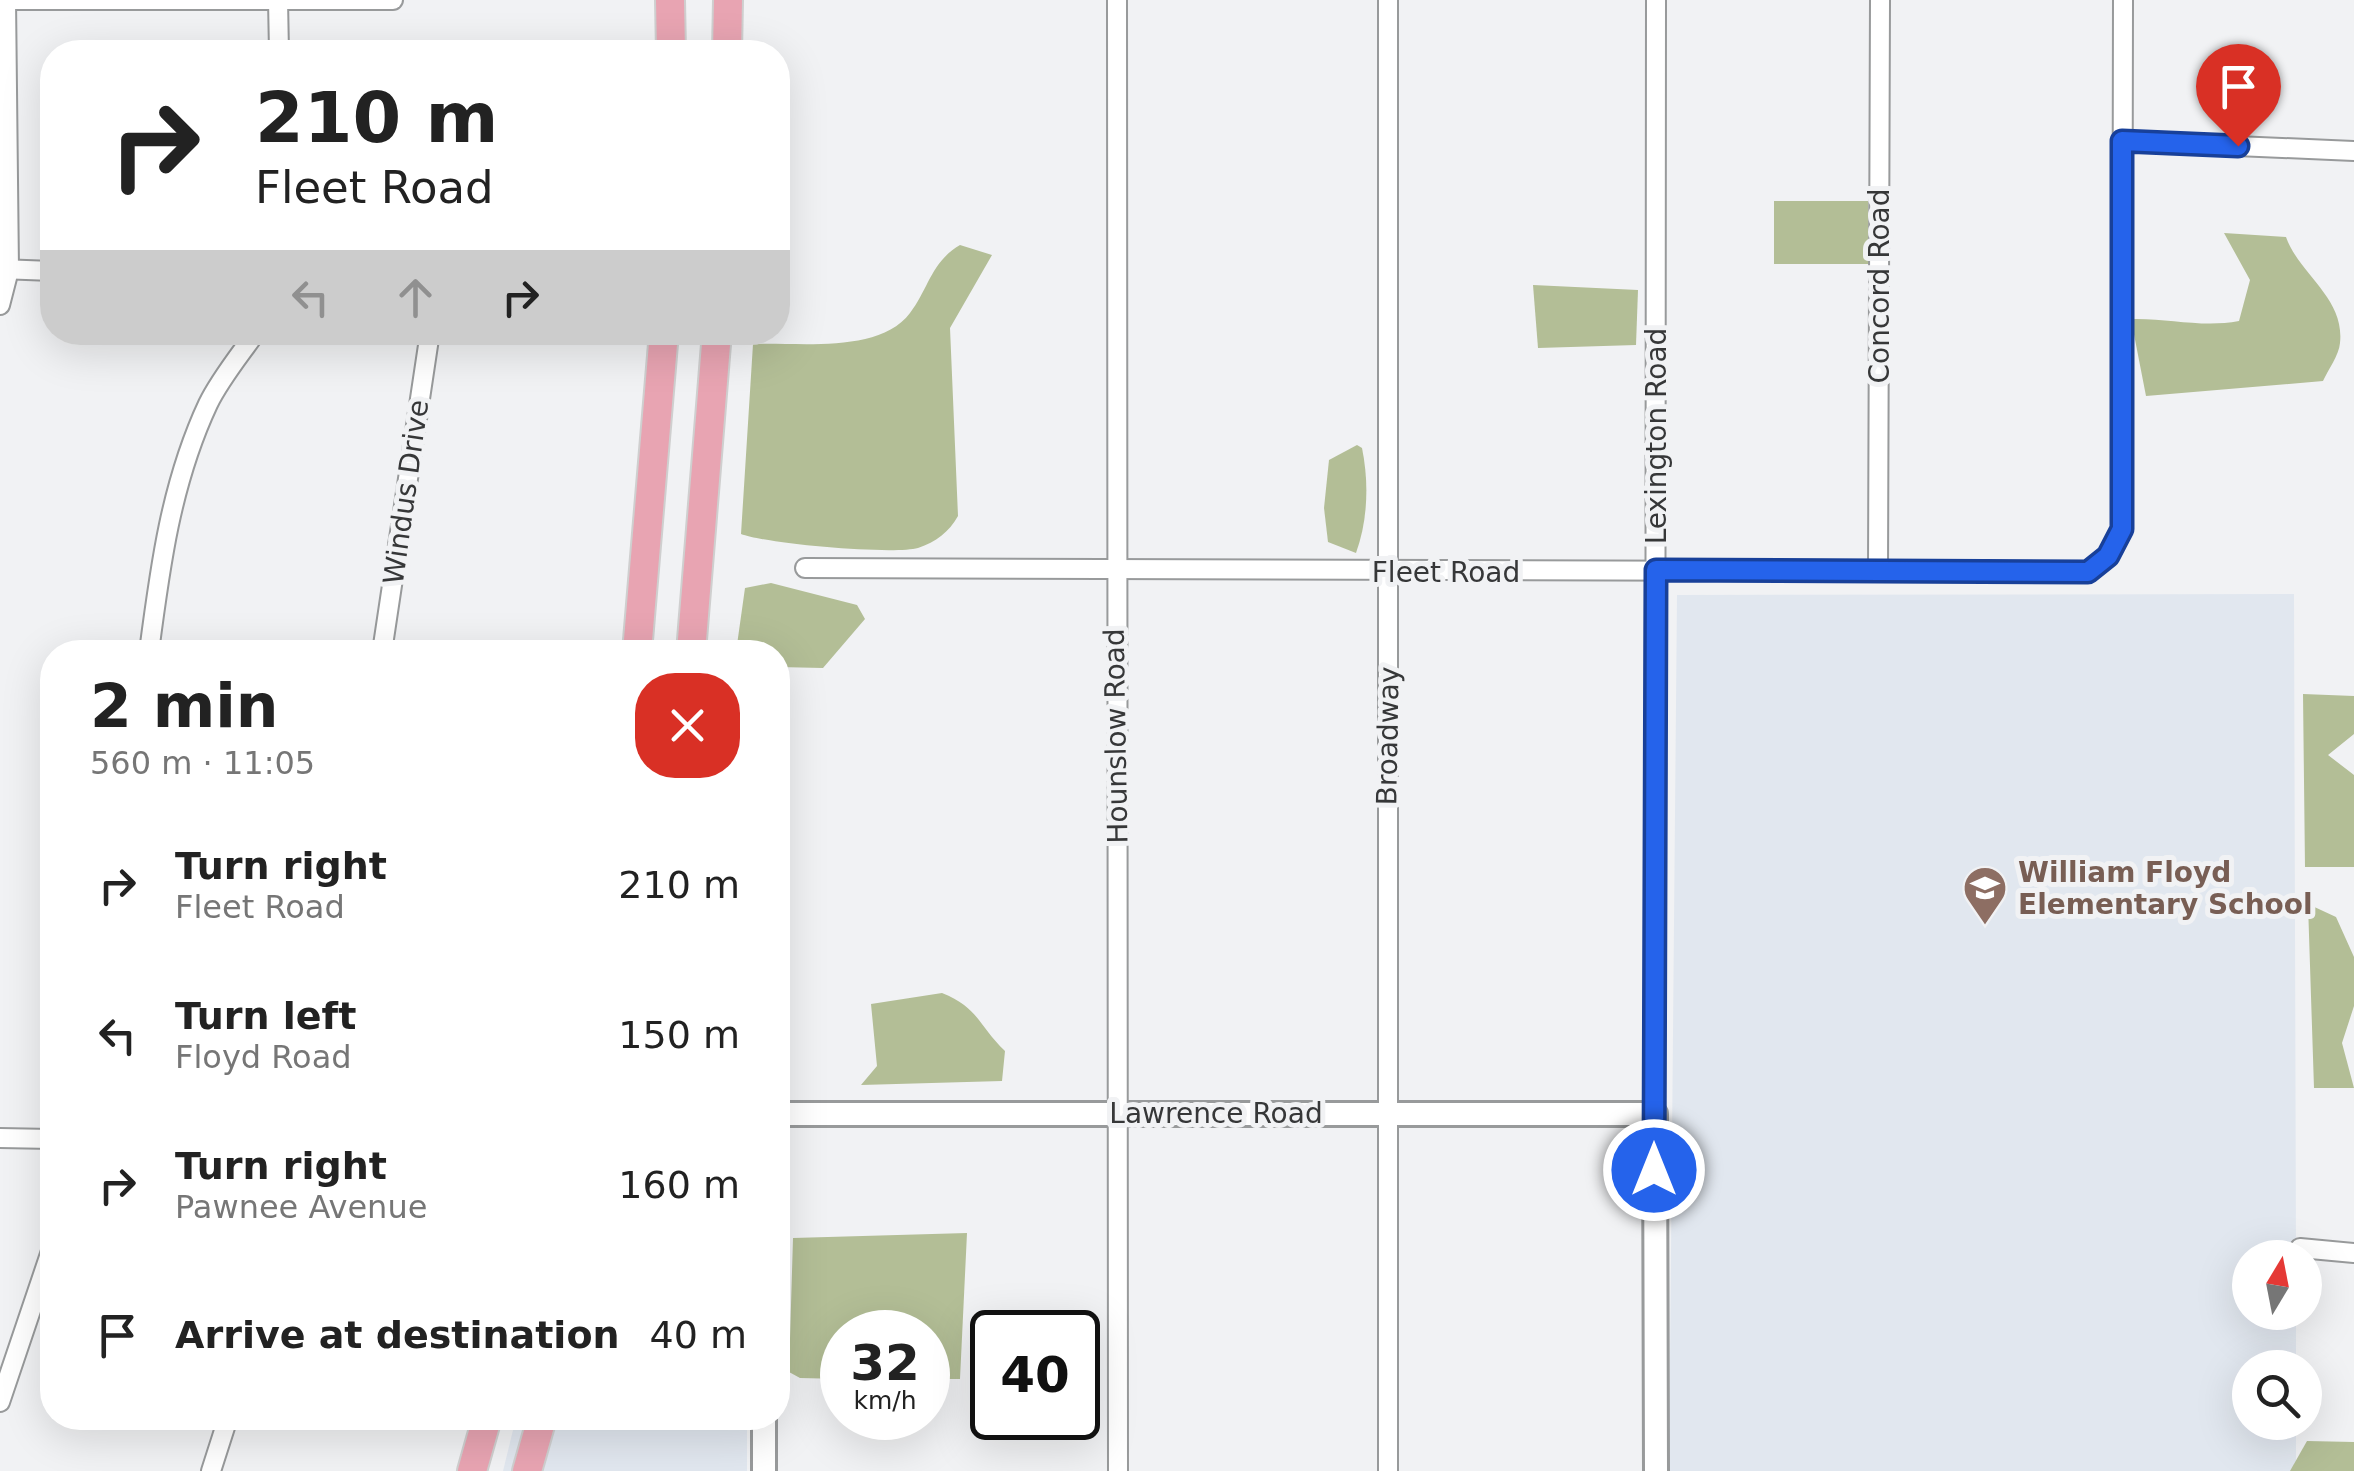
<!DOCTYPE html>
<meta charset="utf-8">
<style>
:root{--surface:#fff;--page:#f2f2f2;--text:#222;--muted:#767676}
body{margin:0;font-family:"DejaVu Sans",sans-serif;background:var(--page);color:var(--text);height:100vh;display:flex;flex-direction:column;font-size:38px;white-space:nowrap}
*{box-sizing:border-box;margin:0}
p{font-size:32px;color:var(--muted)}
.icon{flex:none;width:55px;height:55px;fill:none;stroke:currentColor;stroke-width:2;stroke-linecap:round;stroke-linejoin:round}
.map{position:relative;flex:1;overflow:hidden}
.drawer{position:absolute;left:40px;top:640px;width:750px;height:790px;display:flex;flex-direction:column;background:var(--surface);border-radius:40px;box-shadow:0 10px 40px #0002}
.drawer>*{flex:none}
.hud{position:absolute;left:40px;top:40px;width:750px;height:305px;border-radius:40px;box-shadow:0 10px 40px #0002;background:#fff;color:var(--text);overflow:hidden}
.needle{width:65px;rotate:10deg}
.fabs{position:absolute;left:2232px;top:1240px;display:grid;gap:20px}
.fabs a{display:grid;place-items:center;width:90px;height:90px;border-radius:50%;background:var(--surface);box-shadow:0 10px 40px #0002;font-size:50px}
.speed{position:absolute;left:820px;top:1310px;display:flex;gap:20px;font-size:50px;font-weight:700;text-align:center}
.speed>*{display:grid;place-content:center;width:130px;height:130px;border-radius:50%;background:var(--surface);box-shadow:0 10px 40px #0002;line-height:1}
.speed small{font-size:25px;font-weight:400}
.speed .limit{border:5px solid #111;border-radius:15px;background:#fff;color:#111}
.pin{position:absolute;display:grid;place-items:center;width:85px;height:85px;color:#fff;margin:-102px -42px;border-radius:50% 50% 50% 0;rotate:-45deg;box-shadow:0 0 10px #0007}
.pin .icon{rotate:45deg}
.me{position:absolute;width:110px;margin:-55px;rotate:0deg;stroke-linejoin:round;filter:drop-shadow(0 0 8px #0008)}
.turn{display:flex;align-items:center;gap:35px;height:210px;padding:0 50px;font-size:45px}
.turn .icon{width:130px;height:130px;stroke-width:2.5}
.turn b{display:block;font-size:70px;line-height:85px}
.lanes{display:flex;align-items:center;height:95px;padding:0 50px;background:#0003;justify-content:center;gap:50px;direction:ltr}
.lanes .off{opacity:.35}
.round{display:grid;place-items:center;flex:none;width:105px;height:105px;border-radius:40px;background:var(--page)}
.head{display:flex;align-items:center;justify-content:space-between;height:170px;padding:0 50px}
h1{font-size:60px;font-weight:700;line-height:75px}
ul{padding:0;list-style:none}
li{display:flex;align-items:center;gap:30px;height:150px;padding:0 50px}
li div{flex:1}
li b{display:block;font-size:38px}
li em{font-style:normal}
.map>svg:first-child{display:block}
.built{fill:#e1e7ef}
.forest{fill:#b3be96}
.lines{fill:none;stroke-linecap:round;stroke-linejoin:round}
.minor-casing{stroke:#989a9b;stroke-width:22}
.tertiary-casing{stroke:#989a9b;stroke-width:28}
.trunk-casing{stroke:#cfcfcf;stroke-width:32}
.minor{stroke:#fff;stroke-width:18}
.tertiary{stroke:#fff;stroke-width:22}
.trunk{stroke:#e8a4b2;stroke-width:28}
.route-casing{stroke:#184099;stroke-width:25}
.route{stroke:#2563eb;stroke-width:18}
.labels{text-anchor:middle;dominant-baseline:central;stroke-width:10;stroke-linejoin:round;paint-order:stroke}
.street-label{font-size:28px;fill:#363738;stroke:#f1f2f4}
.education-label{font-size:28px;font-weight:bold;fill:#785e54;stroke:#f1f2f4;text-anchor:start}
</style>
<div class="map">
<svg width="2354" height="1471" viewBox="0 0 2354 1471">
<rect width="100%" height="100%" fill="#f1f2f4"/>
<g class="built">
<path d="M2294,594L2296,1257L2250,1258V1312L2296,1313V1367L2250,1368V1422L2296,1423V1461L2354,1471H1669L1677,595Z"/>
<path d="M516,1418H747V1471H503Z"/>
</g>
<g class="forest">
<path d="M1774,201H1868L1869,264H1774Z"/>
<path d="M2224,233L2286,237C2299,274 2345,298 2340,343C2339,355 2328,370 2323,381L2146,396L2131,319C2169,318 2202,328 2239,321L2250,280Z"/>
<path d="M960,245L992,255L950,328L958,516C949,532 936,542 918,548C893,555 767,544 741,534L753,344C799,342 879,354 910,313C929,288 931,262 960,245Z"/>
<path d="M1533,285L1638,290L1636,345L1538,348Z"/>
<path d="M1357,445L1362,448C1369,482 1368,520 1356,553L1328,542L1324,508L1329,460Z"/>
<path d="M771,583L857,605L865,619L823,668L778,667V652H736L745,588Z"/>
<path d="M2303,694L2354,696V734L2328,755L2354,775V867H2305Z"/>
<path d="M2308,904L2336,917L2354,957V1006L2342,1043L2354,1088H2314Z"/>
<path d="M942,993C979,1008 978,1025 1005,1051L1002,1081L861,1085L877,1066L871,1004Z"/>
<path d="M967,1233L960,1379H928V1332H842V1379L800,1378L789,1372L793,1238Z"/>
<path d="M2307,1441L2354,1442V1471H2290Z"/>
</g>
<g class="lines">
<defs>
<g id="minor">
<path d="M0,0H393"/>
<path d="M278,0L279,52"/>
<path d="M1117,0L1118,1471"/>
<path d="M1388,0V1471"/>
<path d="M2121,141L2354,151"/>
<path d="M0,269L52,271"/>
<path d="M0,305L9,270L6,0"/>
<path d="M805,568L2087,572L2108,556L2122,529L2123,0"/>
<path d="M1878,572L1880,0"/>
<path d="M149,652C160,567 171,483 208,404C220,379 240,355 256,332"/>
<path d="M382,652L430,332"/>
<path d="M1655,1114L1656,0"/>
<path d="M0,1138L52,1139"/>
<path d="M2300,1248L2354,1253"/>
<path d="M0,1402L52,1248"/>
<path d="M211,1471L228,1418"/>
</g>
<g id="tertiary">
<path d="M778,1114H1655L1656,1471"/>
<path d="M764,1418V1471"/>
</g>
<g id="trunk">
<path d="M670,0L671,52"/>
<path d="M727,52L728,0"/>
<path d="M637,652L664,332"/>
<path d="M691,652L717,332"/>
<path d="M472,1471L487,1418"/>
<path d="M527,1471L542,1418"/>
</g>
</defs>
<use href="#minor" class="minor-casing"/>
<use href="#tertiary" class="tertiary-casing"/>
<use href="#trunk" class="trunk-casing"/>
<use href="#minor" class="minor"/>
<use href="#tertiary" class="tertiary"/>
<use href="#trunk" class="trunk"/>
</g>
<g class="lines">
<defs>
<path id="route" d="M1654,1170L1656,570L2088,572L2108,556L2122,529V141L2238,146"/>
</defs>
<use href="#route" class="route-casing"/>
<use href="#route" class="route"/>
</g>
<defs>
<symbol id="school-pin" viewBox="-11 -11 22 30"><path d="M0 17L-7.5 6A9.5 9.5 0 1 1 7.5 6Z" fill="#8d6e63" stroke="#f1f2f4"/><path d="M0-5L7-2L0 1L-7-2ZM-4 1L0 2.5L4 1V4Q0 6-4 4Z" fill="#fff"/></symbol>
</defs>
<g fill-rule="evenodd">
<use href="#school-pin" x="1960" y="863" width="50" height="68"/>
</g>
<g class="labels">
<g class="street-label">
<text transform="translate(1879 286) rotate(-90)">Concord Road</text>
<text transform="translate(1656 436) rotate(-90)">Lexington Road</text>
<text transform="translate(406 492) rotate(-82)">Windus Drive</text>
<text x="1446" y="572">Fleet Road</text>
<text transform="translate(1116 736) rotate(-91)">Hounslow Road</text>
<text transform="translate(1388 736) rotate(-89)">Broadway</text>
<text x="1216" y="1113">Lawrence Road</text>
</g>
<g class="education-label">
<text x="2018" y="872">William Floyd<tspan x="2018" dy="32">Elementary School</tspan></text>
</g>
</g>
</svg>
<div class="fabs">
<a><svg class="needle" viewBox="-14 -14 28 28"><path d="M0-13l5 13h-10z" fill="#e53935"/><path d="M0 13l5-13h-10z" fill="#767676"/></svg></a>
<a><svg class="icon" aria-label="search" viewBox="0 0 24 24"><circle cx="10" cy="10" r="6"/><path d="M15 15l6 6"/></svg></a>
</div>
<div class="speed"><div>32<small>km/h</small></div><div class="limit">40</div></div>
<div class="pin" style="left:2238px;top:146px;background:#d93025"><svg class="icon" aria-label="arrive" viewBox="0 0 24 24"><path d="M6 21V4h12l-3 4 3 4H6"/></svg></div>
<svg class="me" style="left:1654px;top:1170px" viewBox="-20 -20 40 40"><circle r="17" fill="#2563eb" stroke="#fff" stroke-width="3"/><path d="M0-11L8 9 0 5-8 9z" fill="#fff"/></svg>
<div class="hud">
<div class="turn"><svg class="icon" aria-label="right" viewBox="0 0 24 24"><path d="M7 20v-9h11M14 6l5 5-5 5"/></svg><div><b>210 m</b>Fleet Road</div></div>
<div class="lanes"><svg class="icon off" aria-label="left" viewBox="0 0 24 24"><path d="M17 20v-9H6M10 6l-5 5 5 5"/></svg><svg class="icon off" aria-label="ahead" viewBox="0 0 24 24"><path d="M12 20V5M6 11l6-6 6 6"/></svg><svg class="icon" aria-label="right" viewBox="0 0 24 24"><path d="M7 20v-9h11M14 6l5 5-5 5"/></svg></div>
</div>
<section class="drawer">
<div class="head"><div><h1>2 min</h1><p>560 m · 11:05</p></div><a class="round" style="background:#d93025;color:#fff"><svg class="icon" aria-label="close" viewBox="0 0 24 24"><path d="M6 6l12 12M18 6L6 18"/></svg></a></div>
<ul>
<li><svg class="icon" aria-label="right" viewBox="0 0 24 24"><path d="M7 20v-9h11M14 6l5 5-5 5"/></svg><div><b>Turn right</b><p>Fleet Road</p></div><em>210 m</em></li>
<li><svg class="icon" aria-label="left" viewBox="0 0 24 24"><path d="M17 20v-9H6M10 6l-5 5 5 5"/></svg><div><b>Turn left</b><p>Floyd Road</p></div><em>150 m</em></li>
<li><svg class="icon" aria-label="right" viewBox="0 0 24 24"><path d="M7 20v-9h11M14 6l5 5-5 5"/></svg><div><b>Turn right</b><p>Pawnee Avenue</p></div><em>160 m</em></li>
<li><svg class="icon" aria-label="arrive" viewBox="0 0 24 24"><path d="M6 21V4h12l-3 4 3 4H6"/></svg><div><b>Arrive at destination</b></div><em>40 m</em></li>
</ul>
</section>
</div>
